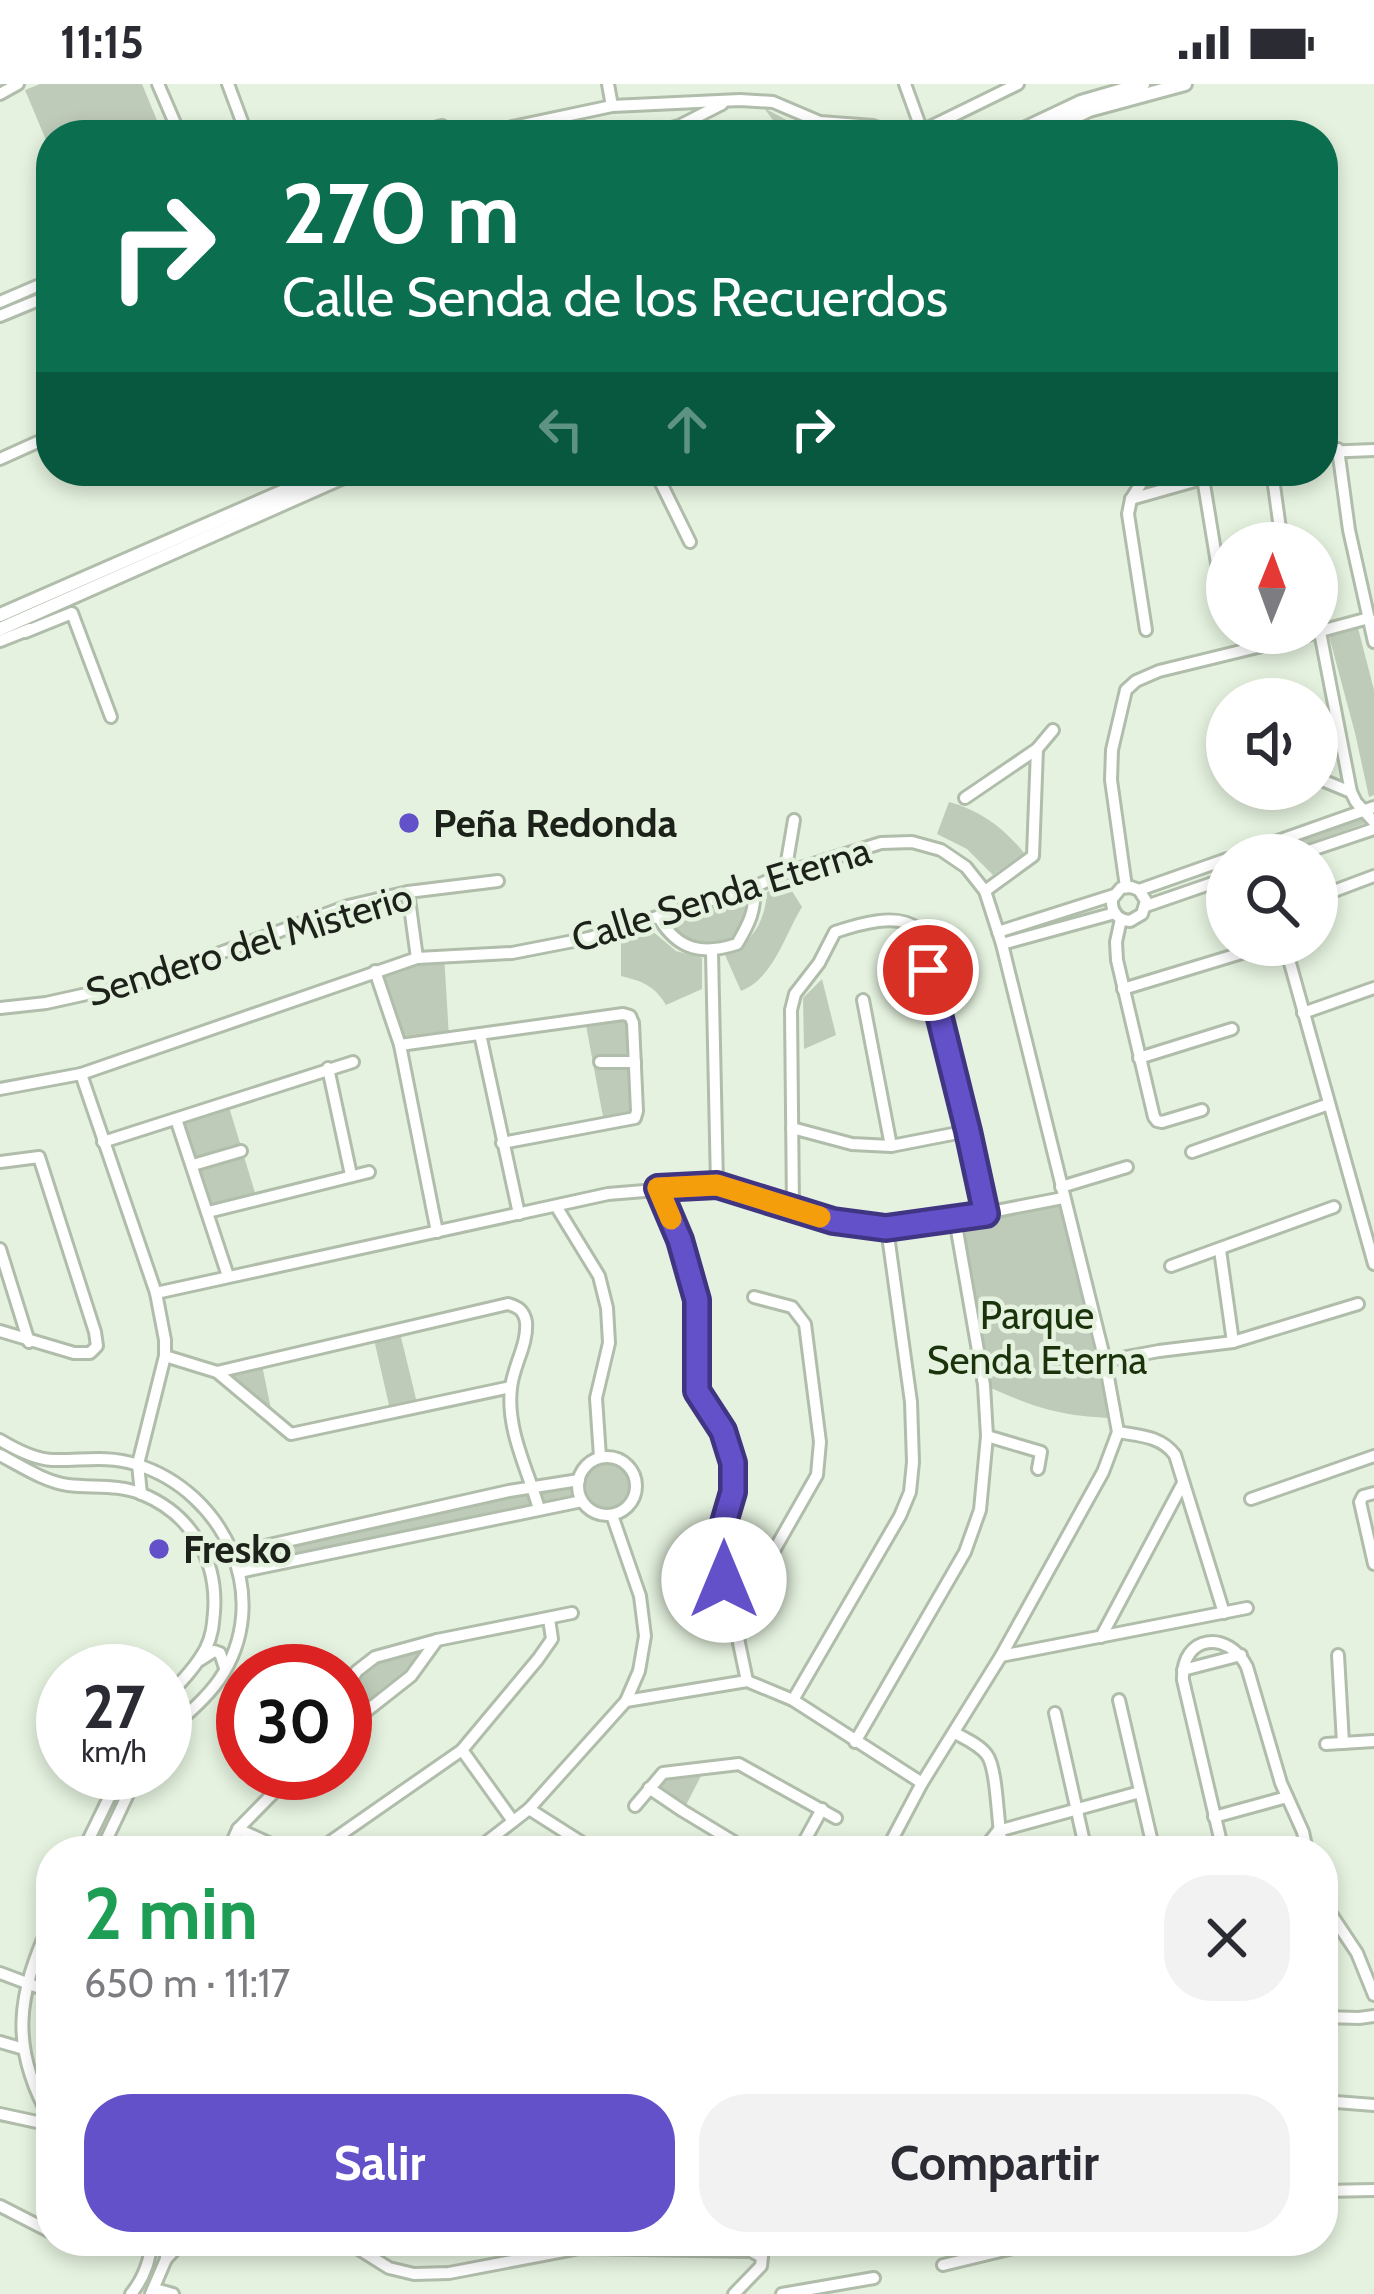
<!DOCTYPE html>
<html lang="es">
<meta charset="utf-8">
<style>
:root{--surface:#fff;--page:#f2f2f3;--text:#2b2b33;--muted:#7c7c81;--accent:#6351ca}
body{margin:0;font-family:Cabin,sans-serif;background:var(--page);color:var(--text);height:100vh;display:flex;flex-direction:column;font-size:45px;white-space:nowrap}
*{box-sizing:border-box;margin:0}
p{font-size:39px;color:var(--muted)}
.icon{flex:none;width:66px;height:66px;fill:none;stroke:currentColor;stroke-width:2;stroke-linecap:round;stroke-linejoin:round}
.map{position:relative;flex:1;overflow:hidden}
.drawer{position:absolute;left:36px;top:1752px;width:1302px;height:420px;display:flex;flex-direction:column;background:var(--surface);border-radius:48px;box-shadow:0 6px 18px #0003}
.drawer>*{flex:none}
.banner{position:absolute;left:36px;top:36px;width:1302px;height:366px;border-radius:48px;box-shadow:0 6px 18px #0003;background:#0b6e4f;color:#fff;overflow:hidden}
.needle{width:78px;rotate:1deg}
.buttons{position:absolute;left:1206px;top:438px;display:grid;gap:24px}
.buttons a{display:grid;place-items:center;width:132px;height:132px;border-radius:50%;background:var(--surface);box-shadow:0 6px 18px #0003;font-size:60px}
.speed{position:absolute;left:36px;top:1560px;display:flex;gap:24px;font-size:60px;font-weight:700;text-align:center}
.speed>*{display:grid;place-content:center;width:156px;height:156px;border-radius:50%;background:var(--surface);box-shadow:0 6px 18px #0003;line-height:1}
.speed small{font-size:30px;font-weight:400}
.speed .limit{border:18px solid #d22;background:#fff;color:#111}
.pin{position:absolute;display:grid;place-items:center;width:102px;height:102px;color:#fff;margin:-51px;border:6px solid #fff;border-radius:50%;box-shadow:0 3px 12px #0007}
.me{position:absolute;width:132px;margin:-66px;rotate:0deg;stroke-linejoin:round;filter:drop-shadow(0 0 9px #0008)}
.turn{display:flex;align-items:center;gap:42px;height:252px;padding:0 48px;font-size:54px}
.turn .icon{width:156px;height:156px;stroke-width:2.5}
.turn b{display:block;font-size:84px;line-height:102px}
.lanes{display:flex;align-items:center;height:114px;padding:0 48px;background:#0003;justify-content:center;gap:60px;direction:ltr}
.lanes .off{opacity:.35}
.round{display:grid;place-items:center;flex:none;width:126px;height:126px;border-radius:48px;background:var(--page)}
.headline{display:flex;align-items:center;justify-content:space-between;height:204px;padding:0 48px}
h1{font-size:72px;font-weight:800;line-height:90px;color:#1e9e55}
.cta{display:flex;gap:24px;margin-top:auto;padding:24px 48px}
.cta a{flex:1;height:138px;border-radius:48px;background:var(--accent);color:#fff;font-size:48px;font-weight:800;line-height:138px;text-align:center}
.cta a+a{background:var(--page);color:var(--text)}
.status{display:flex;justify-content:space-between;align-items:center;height:84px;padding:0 60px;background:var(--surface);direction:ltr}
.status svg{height:33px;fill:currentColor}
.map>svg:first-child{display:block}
.green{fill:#bfcbb9}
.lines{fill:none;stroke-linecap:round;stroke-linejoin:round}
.minor-casing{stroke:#b1bdab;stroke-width:16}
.major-casing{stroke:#b1bdab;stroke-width:18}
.minor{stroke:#fff;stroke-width:10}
.major{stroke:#fff;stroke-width:12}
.route-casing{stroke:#403583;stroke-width:30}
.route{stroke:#6351ca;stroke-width:21}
.slow{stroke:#f59e0b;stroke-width:21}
.poi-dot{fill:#6351ca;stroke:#e5f2df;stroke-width:4.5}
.labels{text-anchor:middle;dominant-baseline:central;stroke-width:9;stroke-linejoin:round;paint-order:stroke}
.poi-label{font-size:39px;font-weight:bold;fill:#1c211a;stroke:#e5f2df;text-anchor:start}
.street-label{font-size:39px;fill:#1c211a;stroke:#e5f2df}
.park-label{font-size:39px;fill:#1b330b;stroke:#e5f2df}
</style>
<div class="status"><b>11:15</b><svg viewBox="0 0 49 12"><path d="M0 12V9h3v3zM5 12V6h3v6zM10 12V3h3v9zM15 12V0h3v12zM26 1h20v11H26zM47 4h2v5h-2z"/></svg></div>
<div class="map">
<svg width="1374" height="2210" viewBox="0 0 1374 2210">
<rect width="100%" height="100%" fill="#e5f2df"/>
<g class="green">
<path d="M40,0H142L163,51H51V68L25,6Z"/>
<path d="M764,24L796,41L813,47L862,48L784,51Z"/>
<path d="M1358,544L1374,606V711L1369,713L1355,649L1329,552Z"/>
<path d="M949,718C980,726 1004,744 1024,769L993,791L967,765L937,750Z"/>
<path d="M1374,729V736L1276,771H1254Z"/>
<path d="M787,799L802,823C785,850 774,894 741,907L725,871C752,859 765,838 767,808Z"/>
<path d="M754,803L737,860L686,862L659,834Z"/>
<path d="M651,846L676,867L702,874V905L666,921C655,902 642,897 621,892V855Z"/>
<path d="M444,870L449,953L400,961L375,887Z"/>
<path d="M822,895L836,951L804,965L803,914Z"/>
<path d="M630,932L635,1034L604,1038L585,936Z"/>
<path d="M229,1023L256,1112L209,1123L180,1039Z"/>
<path d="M1063,1114L1116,1334C1062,1333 1033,1323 984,1301L955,1135Z"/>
<path d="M399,1245L418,1323L391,1330L373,1251Z"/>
<path d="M261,1276L273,1335L217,1288Z"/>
<path d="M600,1373C668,1373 627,1465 582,1417L239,1488L234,1469L578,1396L587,1380Z"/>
<path d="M437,1556L411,1592L345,1644V1606L375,1573Z"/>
<path d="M706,1682L683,1727L650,1704L663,1689Z"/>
</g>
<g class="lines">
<defs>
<g id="minor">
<path d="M158,0L180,51"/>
<path d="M228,0L247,51"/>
<path d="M608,0L612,22"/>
<path d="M905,0L922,47"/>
<path d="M0,10L18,0"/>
<path d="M407,51L442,42"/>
<path d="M475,51L612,22L740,16L773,18L820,38L873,42L898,51"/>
<path d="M646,51L679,42L722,20"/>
<path d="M903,51L922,47L1018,0"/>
<path d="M0,218L51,196"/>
<path d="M0,232L51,211"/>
<path d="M1338,365L1349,446L1374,558"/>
<path d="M1323,368L1374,366"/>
<path d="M0,375L51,352"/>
<path d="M655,387L690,458"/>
<path d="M1272,387L1282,459"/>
<path d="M1203,394L1225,528"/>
<path d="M1131,415L1230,387"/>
<path d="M1146,546L1128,430L1131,415L1149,387"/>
<path d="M25,548L72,529L111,633"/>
<path d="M1317,548L1369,534"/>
<path d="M1320,548L1351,708L1356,718L1374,738"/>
<path d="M0,557L30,545"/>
<path d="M1317,694L1351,708"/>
<path d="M965,714L1037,665L1053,646"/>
<path d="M1238,771L1374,723"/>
<path d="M1297,771L1374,745"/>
<path d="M785,789L794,736"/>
<path d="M1126,803L1111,696L1112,666L1126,606L1136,597L1159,587L1315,549"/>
<path d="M1139,806L1146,817L1142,830L1130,837C1118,836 1111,828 1112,815L1121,804L1131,803L1139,806L1227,775"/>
<path d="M985,807L1033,772L1037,665"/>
<path d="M1334,807L1374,792"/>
<path d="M408,808L417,874"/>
<path d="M1146,822L1227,794"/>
<path d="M659,834C679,867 703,871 737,860C749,840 756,826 754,803"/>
<path d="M1121,835L1116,858L1117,876L1154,1033L1157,1037L1162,1038L1202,1026"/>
<path d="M998,848L1114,811"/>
<path d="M1002,860L1115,829"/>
<path d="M1285,861L1374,1180"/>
<path d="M712,868L717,1101"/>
<path d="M375,887L400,961L437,1148"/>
<path d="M1123,905L1268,861"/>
<path d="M863,916L891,1062"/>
<path d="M0,924L46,919L141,898L348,822L408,808L498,797"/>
<path d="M1303,929L1374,904"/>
<path d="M480,950L519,1130"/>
<path d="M400,961L623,930L630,932L633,939L637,1027L635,1034L502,1059"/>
<path d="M1139,974L1232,945"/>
<path d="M600,978H635"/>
<path d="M328,984L351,1091"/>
<path d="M81,990L156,1209L165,1256V1272L138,1380L141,1410"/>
<path d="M0,1005L81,990L417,874L512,869L589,854L754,803L785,789L881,759L912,758L941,766L966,783L985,807L1002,860L1105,1277L1118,1348L1103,1388L1001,1572L922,1699L886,1767"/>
<path d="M176,1035L228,1192"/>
<path d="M792,1044L852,1060L891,1062L968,1047"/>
<path d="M103,1058L353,978"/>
<path d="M1192,1068L1329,1020"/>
<path d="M0,1078L39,1073L95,1248L97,1262L90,1269H74L0,1247"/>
<path d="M193,1081L241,1067"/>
<path d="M1061,1103L1127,1083"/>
<path d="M658,1104L680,1156L697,1216V1307L723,1347L733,1379V1408L718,1459L747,1597"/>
<path d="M556,1122L599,1192L607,1224L609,1259L596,1314L600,1373"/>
<path d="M793,1124L791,926L795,910L819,879L835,848C859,840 898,828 918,845L968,1047L986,1129"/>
<path d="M208,1128L369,1088"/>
<path d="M0,1165L29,1258"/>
<path d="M1220,1166L1233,1258"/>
<path d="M1171,1182L1334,1123"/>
<path d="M156,1209L608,1110L717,1101L833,1137L887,1144L955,1135L1063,1114"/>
<path d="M165,1272L217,1288L291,1350L511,1303"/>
<path d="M1105,1277L1159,1267L1233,1258L1358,1220"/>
<path d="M217,1288L508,1220C519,1223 524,1227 526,1238C528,1261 513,1282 511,1304C506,1346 528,1386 539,1425"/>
<path d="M1118,1348C1140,1352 1161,1352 1175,1371L1224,1529"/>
<path d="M987,1352L1041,1368L1038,1385"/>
<path d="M0,1356C15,1365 34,1375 52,1376C80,1377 107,1371 135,1380C225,1407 275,1515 219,1596C204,1617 185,1633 165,1648"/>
<path d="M0,1371C21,1382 45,1398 68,1401C93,1404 118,1400 142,1410C191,1430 218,1476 214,1528C213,1541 212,1552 206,1564C196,1583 180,1599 165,1615"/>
<circle cx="607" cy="1402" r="29"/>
<path d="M1374,1409L1363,1412L1360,1418L1374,1480"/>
<path d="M1251,1415L1374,1372"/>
<path d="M234,1469L509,1407L579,1396"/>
<path d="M239,1488L582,1417"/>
<path d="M735,1535L817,1391L820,1358L805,1240L792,1223L754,1213"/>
<path d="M1101,1553L1183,1399"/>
<path d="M1338,1571L1343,1659"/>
<path d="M1001,1572L1247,1524"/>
<path d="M200,1576L214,1567L220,1569L225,1584"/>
<path d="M1183,1586L1241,1571"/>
<path d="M345,1606L357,1587L375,1573L437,1556L572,1529"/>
<path d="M793,1616L900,1432L910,1408L913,1378L911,1318L887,1144"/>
<path d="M1119,1616L1154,1767"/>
<path d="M626,1617L747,1597L793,1616L922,1699"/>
<path d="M1055,1629L1086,1767"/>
<path d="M345,1644L411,1592L437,1556"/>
<path d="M955,1649C966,1655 980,1661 987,1671C998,1686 997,1744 1003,1767"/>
<path d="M855,1658L965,1468L980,1426L987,1352L984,1301L955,1135"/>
<path d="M1326,1660L1374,1657"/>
<path d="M462,1666L513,1737"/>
<path d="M649,1704L683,1727L749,1767"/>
<path d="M635,1722L663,1689L739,1680L836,1734"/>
<path d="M529,1725L595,1767"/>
<path d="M1214,1733L1287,1713"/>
<path d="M238,1745L286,1767"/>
<path d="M998,1747L1140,1708"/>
<path d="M83,1767L121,1689"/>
<path d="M101,1767L138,1689"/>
<path d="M228,1767L238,1745L293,1689"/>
<path d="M317,1767L462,1666L538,1575L552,1555L549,1535"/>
<path d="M475,1767L529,1725L626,1617L639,1587L645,1552L640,1512L612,1431"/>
<path d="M799,1767L822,1725"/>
<path d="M982,1767L998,1747"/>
<path d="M1223,1767L1183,1596C1181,1550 1229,1546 1247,1583L1281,1699L1303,1748L1307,1767"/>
<path d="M1323,1818L1357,1869L1374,1911"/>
<path d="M51,1837C17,1911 9,1963 51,2036"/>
<path d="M51,1885C44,1920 44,1954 51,1990"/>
<path d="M0,1889L48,1907"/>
<path d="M1323,1933L1359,1934L1374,1932"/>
<path d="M0,1958L24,1965"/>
<path d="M1323,2017L1374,2021"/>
<path d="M0,2030L51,2041"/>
<path d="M1323,2107L1374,2106"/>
<path d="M0,2122L51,2148"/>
<path d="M69,2157L72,2159"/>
<path d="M346,2157L389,2184L414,2190L449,2189L580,2164L751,2167L762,2173L761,2182L734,2210"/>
<path d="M166,2175L183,2157"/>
<path d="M943,2181L1042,2157"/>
<path d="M155,2205L173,2210"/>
<path d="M131,2210C144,2194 150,2177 152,2157"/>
<path d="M151,2210L166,2175V2157"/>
<path d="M782,2210L874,2194"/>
</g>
<g id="major">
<path d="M1011,51L1081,18L1143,0"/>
<path d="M1037,51L1089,26L1185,0"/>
<path d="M0,531L330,387"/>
<path d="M0,545L357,387"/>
</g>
</defs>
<use href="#minor" class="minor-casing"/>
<use href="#major" class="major-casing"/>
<use href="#minor" class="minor"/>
<use href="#major" class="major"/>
</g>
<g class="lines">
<defs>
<path id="route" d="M724,1496L718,1459L733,1408V1379L723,1347L697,1307V1216L680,1156L658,1104L717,1101L833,1137L886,1144L986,1130L968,1047L928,886"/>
</defs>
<use href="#route" class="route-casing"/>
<use href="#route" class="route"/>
<path class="slow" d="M671,1135L658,1104L717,1101L820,1133"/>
</g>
<g class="poi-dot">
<circle cx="409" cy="739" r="12"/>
<circle cx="159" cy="1465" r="12"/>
</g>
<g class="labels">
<g class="poi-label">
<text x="433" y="739">Peña Redonda</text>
<text x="183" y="1465">Fresko</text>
</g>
<g class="street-label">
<text transform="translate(721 810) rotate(-17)">Calle Senda Eterna</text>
<text transform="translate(249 860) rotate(-17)">Sendero del Misterio</text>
</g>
<g class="park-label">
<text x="1037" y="1231">Parque<tspan x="1037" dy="45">Senda Eterna</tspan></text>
</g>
</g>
</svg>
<div class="buttons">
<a><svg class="needle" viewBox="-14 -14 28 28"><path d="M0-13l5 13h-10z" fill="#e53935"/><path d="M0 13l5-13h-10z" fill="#7c7c81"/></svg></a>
<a><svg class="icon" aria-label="sound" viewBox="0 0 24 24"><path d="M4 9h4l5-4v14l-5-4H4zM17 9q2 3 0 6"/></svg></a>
<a><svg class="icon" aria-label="search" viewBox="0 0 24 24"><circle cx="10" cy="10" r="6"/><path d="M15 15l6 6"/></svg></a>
</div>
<div class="speed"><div>27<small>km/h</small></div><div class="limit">30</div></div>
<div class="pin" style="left:928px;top:886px;background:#d93025"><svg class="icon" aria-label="arrive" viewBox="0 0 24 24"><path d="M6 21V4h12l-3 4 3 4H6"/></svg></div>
<svg class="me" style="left:724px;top:1496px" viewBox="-20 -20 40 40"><circle r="19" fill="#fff"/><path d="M0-13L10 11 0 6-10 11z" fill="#6351ca"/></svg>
<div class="banner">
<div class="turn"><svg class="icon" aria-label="right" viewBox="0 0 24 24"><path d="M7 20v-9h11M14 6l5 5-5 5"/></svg><div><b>270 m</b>Calle Senda de los Recuerdos</div></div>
<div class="lanes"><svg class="icon off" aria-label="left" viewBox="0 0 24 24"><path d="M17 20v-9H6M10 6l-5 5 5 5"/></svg><svg class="icon off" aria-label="ahead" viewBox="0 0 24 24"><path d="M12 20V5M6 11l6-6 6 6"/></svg><svg class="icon" aria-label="right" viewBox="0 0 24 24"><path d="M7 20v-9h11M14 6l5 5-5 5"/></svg></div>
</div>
<section class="drawer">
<div class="headline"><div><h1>2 min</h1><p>650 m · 11:17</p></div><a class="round"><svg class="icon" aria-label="close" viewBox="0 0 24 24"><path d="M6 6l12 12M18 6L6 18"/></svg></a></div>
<div class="cta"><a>Salir</a><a>Compartir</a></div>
</section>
</div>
